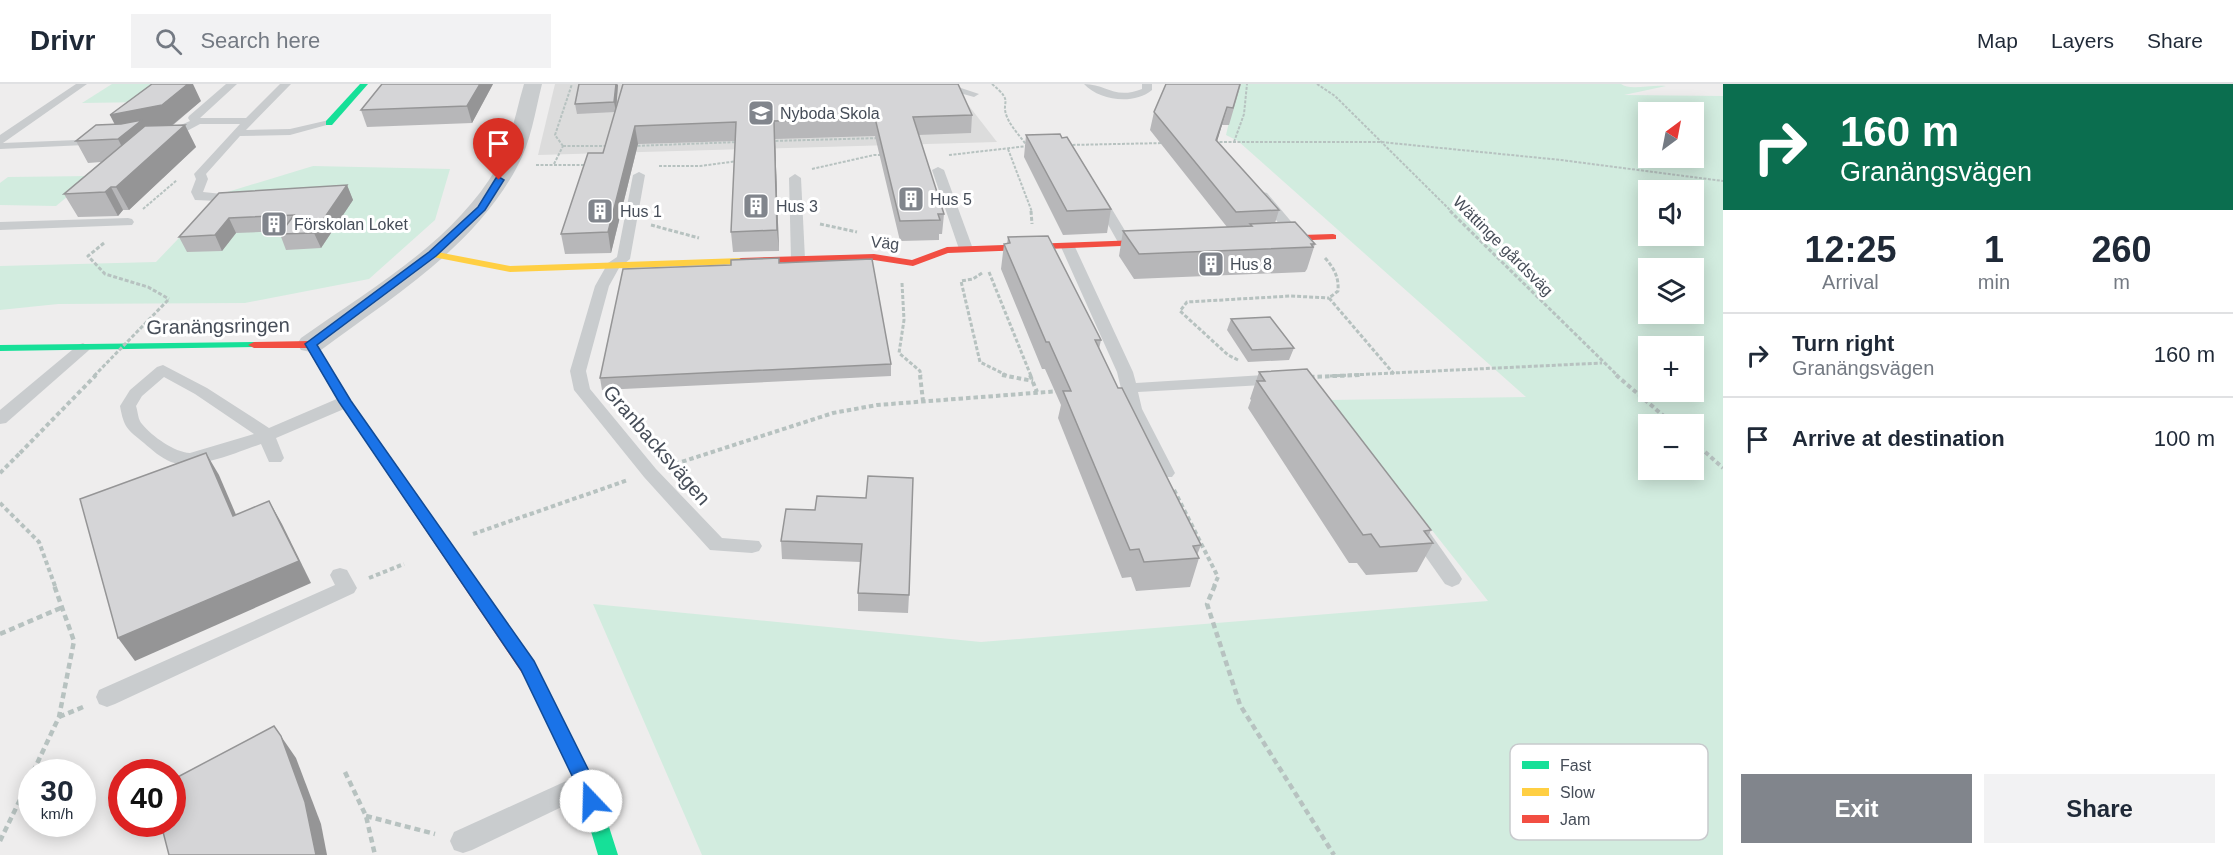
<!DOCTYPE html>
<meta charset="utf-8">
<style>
:root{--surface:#fff;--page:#f2f2f3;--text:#1f2937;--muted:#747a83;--line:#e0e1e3;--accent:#81858c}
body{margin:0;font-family:Arial,sans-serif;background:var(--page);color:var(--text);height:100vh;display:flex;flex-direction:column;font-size:22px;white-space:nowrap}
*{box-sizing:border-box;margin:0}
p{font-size:20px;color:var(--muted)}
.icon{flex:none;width:33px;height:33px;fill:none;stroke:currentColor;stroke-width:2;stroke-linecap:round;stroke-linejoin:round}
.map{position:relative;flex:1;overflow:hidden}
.drawer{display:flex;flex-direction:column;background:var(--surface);width:510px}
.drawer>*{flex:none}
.banner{background:#0b6e4f;color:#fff;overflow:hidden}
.needle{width:39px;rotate:32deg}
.buttons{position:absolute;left:1638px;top:18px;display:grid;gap:12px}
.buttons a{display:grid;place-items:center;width:66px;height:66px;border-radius:0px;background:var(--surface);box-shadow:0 3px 15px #0003;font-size:30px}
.speed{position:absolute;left:18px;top:675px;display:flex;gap:12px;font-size:30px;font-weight:700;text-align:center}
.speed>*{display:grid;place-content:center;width:78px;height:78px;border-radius:50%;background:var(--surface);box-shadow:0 3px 15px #0003;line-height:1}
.speed small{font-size:15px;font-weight:400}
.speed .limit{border:9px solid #d22;background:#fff;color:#111}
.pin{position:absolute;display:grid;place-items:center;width:51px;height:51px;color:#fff;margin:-62px -26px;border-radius:50% 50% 50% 0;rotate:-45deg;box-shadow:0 0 6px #0007}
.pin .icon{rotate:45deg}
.me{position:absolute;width:66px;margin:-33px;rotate:339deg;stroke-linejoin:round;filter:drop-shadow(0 0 4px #0008)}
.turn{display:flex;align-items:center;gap:21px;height:126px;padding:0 18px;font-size:27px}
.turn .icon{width:78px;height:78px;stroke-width:2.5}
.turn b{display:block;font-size:42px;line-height:51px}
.eta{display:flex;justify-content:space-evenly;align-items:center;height:102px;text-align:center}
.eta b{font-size:36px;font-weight:700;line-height:42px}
.button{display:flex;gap:12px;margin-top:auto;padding:12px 18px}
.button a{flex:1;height:69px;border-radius:0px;background:var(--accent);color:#fff;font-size:24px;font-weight:700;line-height:69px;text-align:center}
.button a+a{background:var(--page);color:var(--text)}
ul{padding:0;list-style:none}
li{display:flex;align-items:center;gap:18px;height:84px;padding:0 18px;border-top:2px solid var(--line)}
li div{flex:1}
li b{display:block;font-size:22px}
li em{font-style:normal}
header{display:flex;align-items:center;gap:36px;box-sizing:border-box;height:84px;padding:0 30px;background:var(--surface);border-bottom:2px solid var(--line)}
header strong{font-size:28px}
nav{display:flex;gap:33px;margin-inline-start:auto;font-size:21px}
.search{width:420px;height:54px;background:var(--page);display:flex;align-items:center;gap:15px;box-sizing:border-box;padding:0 21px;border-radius:0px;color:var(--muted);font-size:22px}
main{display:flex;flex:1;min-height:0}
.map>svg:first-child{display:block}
.education{fill:#dcdcdc}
.green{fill:#d2ecdf;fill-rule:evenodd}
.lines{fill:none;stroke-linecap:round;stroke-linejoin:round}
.path-far3{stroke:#b7c2c0;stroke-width:2;stroke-dasharray:3 1.5;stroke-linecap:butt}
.path-far2{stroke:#b7c2c0;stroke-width:3;stroke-dasharray:4 2;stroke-linecap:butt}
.path-far1{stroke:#b7c2c0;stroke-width:4;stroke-dasharray:4.5 3;stroke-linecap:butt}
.path{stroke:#b7c2c0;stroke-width:4.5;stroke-dasharray:6 4;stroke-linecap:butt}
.lane{fill:#c9ccce;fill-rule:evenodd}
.street{fill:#c9ccce;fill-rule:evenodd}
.fast{fill:#16e098;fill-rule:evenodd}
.slow{fill:#ffcf43;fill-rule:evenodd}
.jam{fill:#f24e42;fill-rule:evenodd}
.path-bridge-far1{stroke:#b7c2c0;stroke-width:3;stroke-dasharray:4 2;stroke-linecap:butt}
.path-bridge{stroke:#b7c2c0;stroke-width:4;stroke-dasharray:4.5 3;stroke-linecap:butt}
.wall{fill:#b7b7b9}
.shaded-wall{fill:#959596}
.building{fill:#d5d5d7;stroke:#959596;stroke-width:1.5}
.route{fill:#1a73e8;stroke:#114b97;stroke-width:1.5}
.labels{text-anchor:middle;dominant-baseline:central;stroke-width:6;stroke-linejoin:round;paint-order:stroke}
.far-poi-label{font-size:16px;fill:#464d58;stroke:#fff;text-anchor:start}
.far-street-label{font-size:16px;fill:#464d58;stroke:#fff}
.street-label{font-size:20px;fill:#464d58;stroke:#fff}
.key{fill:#fff;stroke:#c8cacd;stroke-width:1.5}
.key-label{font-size:16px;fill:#464d58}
</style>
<header>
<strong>Drivr</strong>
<div class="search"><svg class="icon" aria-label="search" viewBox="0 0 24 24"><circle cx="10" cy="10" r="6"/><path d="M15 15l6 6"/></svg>Search here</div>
<nav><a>Map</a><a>Layers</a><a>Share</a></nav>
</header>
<main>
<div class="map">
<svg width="1723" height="771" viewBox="0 0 1723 771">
<rect width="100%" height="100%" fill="#eeeded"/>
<path class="education" d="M555,0H952L997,58L538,71Z"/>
<g class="green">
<path d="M112,0H175L149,18L82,19Z"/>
<path d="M1238,0H1621C1630,7 1652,0 1666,2L1624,11L1723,12V771H702L593,520L981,558L1488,517L1329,316L1526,313L1238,57L1226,51ZM1648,28H1694V74H1648ZM1648,106H1694V152H1648ZM1648,184H1694V230H1648ZM1648,262H1694V308H1648ZM1648,340H1694V386H1648Z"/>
<path d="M313,82L450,85L435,136L369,195L245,219L58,220L0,226V182L156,178L221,110Z"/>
<path d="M92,92L56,122L0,121V99L8,93Z"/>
</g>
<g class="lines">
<g class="path-far3">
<path d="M992,0C1015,19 1000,16 1007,33C1011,43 1021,53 1027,62"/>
<path d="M1317,0L1335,12L1452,128"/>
<path d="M771,57L880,54"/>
<path d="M1215,58H1381L1561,76L1723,97"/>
<path d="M1234,58L1244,30L1247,0"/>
<path d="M1068,61L1166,59"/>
<path d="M563,62H608"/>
<path d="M563,62L555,51L572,0"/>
<path d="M633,62L739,58"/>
<path d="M1008,65L1032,128"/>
<path d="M949,71L1028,62"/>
<path d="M554,80L563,62"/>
<path d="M536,81H588"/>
<path d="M659,82H700L738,77"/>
<path d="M812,85L874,71H884"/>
<path d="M143,125L177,96"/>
</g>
<g class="path-far2">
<path d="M1031,127L1032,140"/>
<path d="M1450,127L1618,292"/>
<path d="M820,140L857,148"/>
<path d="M651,141L699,154"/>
<path d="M104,159L88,172L105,190L148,203L169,215"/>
<path d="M1325,174C1334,184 1339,193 1338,207L1329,214L1394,290"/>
<path d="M989,188L1031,292"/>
<path d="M982,189L973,195L961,197L980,278L1008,292"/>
<path d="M902,199L904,236L899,269L920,287L921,292"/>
<path d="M1238,276L1228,271L1180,227L1187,218L1291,212L1329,214"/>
<path d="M1330,292L1602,279"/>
</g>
<g class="path-far1">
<path d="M920,291L923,317"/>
<path d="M1002,291L1033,297"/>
<path d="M1030,291L1037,308"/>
<path d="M1616,291L1673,340"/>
<path d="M1310,293L1361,291"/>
<path d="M1694,358L1723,384"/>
<path d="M675,380L833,329L877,321L1060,307"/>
<path d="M0,389L20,369"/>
<path d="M1174,406L1218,493L1214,502"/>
<path d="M0,419L39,458L55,502"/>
<path d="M473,450L628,396"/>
<path d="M369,494L404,480"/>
</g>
<g class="path">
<path d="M1215,501L1207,520L1240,621L1334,771"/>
<path d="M0,550L63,523"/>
<path d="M59,633L83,623"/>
<path d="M33,688L59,633L74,557L54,501"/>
<path d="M345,688L366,732L375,771"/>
<path d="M366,732L435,750"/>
<path d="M0,757L32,691"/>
</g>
<g class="lane">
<path d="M76,0H87L3,59L102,55L107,58L106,60L0,65V51Z"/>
<path d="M226,0H237L200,34H246L280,0H291L246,46L290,45L329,36L334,39L290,51L240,52L206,90L208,95L203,108L241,112V118L195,116L191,108L196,95L194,90L240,40H200L185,48L165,53L160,50L190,37L188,34L189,32Z"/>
<path d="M939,0H949L979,10L974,13L942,4Z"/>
<path d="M1084,0C1107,0 1114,16 1142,5V0H1152V6C1134,21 1100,17 1084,0Z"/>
<path d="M938,83L944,86L973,165L971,168H961L959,165L932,86Z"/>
<path d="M639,88L645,91L630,175L619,184L609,202L586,287L590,305L656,385L722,454L759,457L762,462L759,467L752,469L710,466L644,393L574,306L570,287L595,202L608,179L617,173L633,91Z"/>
<path d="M795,90L801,94L805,175L798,179L791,175L789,94Z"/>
<path d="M1098,108L1104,112L1133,160L1131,163H1121L1119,160L1092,112Z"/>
<path d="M1263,108L1267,109L1305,154L1303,157H1293L1259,115L1257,112Z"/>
<path d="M128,134L132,135L134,138L132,141L0,146V138Z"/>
<path d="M1068,159L1075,163L1133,288L1136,299L1280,290L1288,295L1280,300L1138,308L1142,325L1175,389L1172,393H1160L1126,325L1117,288L1061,163Z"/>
<path d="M83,259L91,264L88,267L6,339L0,340V326L78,261Z"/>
<path d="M163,281L207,304L269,344L339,314L345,313L353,318L351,322L276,354L284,374L281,378H269L261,360C237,368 195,387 171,378C161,374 152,366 144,359C127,345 124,344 120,322L130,306L157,283ZM164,293L195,310L254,350L190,369C174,368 153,353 142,340C138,336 138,328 136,322L142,312Z"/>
<path d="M1416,437L1423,439L1459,490L1462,495L1459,500L1452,503L1445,500L1409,449L1406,444L1409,439Z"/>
<path d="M340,484L347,486L357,504L354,509L115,620L107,623L99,620L96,613L99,606L335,501L330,491L333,486Z"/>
<path d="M586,688L595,691L598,699L595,707L472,766L463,769L454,766L450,757L454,748Z"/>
</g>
<path class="street" d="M524,0H542C535,28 531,58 517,83C474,164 392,213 321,266L311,268L301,266L297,260L301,254C370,205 454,158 497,83C511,58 516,27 524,0Z"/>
<g class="fast">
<path d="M360,0H368L332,41H326V37Z"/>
<path d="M254,258L260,261L258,263L0,267V261Z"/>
<path d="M532,583L538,585L595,699L618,771H598L577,700L524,590L526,585Z"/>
</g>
<path class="slow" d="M432,167L510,182L741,174L746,177L741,180L510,188L428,172L427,170Z"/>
<g class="jam">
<path d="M1333,150L1336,151V155L1266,158L1261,155L1266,152Z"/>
<path d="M1167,155L1170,156V160L948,169L913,182L874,176L741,180L736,177L741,174L874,170L912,176L947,163Z"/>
<path d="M311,257L315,258L351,318L538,585L540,590L538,595L532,597L526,595L339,318L307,264H254L248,261L254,258Z"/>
</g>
<path class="path-bridge-far1" d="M94,292L169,215"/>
<path class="path-bridge" d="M20,369L96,291"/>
</g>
<g class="wall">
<path d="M493,0L472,39L367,43L361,26Z"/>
<path d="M579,0H618L616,24L972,31L971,49L918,51L944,130L942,150H939V156L900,157L875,52L775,55L779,167L733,168L731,148L735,57L638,60L611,169L565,170L561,150L603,69L615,28L577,30L575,20Z"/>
<path d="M1241,0L1229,41H1222L1217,57L1279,126L1275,139L1315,160L1307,185L1305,188L1134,195L1119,172L1123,147L1227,143L1150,46L1154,28Z"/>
<path d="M201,17L172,42L185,41L196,63L129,126H123L118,132L78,133L64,110L101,78L88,79L76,57L115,41L110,31Z"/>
<path d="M1026,51L1111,125L1107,149L1063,151L1024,73Z"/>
<path d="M347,101L353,116L321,164L286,166L280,150L282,147L236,149L222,167L187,168L179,153L219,109Z"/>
<path d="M1008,153L1101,256L1099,265L1118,304L1201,461L1197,471L1199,474L1190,503L1136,507L1131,493L1122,494L1058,334L1061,321L1045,285H1042L1001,185L1004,160H1007Z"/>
<path d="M1231,235L1294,264L1289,276L1248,278L1227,246Z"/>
<path d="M891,280V292L602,306L600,294Z"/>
<path d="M1259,288L1431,446L1428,452L1433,459L1417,488L1366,491L1357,479H1349L1248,324L1251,316L1250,315Z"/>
<path d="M817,412L909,511L908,529L858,527V509L861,478L782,475L781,457L815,426Z"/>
</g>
<g class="shaded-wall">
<path d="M188,0H193L201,17L129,77L118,55L121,52L110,31Z"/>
<path d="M480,0H493L472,39L467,22Z"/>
<path d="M616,0L618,1L616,28L614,18Z"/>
<path d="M1227,23L1222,41L1212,74L1216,56Z"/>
<path d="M774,37L775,55L779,167L777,146Z"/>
<path d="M185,41L196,63L129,126L116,103Z"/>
<path d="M635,42L638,60L611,169L608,148Z"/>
<path d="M347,101L353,116L321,164L314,149Z"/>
<path d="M111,103L123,126L118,132L105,108Z"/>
<path d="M229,134L236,149L222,167L215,151Z"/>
<path d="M206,369L219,391L246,454L233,432Z"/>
<path d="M269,417L282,440L311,499L135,577L118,554Z"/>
<path d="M274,642L296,674L321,740L327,771H316Z"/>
</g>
<g class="building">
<path d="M152,0H188L162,21L110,31Z"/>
<path d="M382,0H480L467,22L361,26Z"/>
<path d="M579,0H616L614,18L575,20Z"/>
<path d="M623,0H958L972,31L913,33L944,130H938L940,136L900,137L875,34L774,37L777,146L731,148L736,38L635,42L608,148L561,150L588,69H603Z"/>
<path d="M1166,0H1240L1233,24L1227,23L1216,56L1279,126L1236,128L1154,28Z"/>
<path d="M142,36L118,55L76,57L96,41L121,40Z"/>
<path d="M185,41L116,103H111L105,108L64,110L145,42Z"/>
<path d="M1060,50L1062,54L1067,53L1111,125L1067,127L1026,51Z"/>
<path d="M347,101L314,149L280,150L294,131L229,134L215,151L179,153L219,109Z"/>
<path d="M1295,138L1315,160H1311L1313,163L1139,170L1123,147L1252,142L1250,140Z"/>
<path d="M1048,152L1101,256H1095L1118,304H1122L1201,461L1193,462L1199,474L1144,478L1139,465L1130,466L1063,307H1071L1049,258H1046L1004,160L1010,159L1008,153Z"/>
<path d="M779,174V179L872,175L891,280L600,294L623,185L731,181V176Z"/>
<path d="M1270,233L1294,264L1252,266L1231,235Z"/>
<path d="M1307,285L1431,446L1424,447L1433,459L1380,463L1371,450L1363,451L1257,297H1265L1259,288Z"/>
<path d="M206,369L233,432L269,417L299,477L118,554L80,415Z"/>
<path d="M868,392L913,394L909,511L858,509L862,460L781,457L786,425L815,426L817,412L866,414Z"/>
<path d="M274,642L281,652L305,718L316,771H169L161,740H172V696Z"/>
</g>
<path class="route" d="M499,93L504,96L485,126L436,172L317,261L351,317L534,577L595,699L601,717L598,723L591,725L585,723L576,700L521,586L339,318L305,260L429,168L478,123L496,94Z"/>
<defs>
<symbol id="school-square" viewBox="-11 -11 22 22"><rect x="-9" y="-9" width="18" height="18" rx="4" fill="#81858c" stroke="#fff"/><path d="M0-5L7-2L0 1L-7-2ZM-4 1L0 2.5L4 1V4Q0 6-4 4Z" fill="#fff"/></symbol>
<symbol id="building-square" viewBox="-11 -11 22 22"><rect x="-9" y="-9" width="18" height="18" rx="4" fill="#81858c" stroke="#fff"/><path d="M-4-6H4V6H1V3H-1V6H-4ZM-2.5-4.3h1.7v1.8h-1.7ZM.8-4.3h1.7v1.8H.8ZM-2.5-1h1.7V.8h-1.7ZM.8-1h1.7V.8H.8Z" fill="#fff"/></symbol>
</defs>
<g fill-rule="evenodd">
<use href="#school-square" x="746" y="14" width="30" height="30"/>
<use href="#building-square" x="896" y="100" width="30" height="30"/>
<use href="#building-square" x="741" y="107" width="30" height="30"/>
<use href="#building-square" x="585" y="112" width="30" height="30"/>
<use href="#building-square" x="259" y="125" width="30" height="30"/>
<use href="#building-square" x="1196" y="165" width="30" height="30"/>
</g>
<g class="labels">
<g class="far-poi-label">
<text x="780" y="29">Nyboda Skola</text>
<text x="930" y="115">Hus 5</text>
<text x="776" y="122">Hus 3</text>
<text x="620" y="127">Hus 1</text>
<text x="294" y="140">Förskolan Loket</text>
<text x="1230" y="180">Hus 8</text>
</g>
<g class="far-street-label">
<text transform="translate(885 159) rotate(6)">Väg</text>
<text transform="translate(1503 162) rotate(45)">Wättinge gårdsväg</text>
</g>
<g class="street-label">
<text transform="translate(218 242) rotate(-1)">Granängsringen</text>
<text transform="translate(657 361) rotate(49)">Granbacksvägen</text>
</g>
</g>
<rect x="1510" y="660" width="198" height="96" rx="9" class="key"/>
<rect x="1522" y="677" width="27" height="8" fill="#16e098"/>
<rect x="1522" y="704" width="27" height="8" fill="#ffcf43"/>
<rect x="1522" y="731" width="27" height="8" fill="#f24e42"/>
<g class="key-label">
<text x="1560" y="687">Fast</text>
<text x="1560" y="714">Slow</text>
<text x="1560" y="741">Jam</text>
</g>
</svg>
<div class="buttons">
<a><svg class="needle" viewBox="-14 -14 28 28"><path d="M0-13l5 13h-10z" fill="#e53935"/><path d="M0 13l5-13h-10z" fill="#747a83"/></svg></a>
<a><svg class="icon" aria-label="sound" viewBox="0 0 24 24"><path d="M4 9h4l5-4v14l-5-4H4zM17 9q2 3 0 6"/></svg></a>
<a><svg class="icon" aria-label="layers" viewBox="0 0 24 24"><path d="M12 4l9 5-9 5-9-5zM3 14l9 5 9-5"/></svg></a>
<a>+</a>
<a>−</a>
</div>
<div class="speed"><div>30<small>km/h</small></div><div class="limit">40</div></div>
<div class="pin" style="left:499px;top:96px;background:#d93025"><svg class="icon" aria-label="arrive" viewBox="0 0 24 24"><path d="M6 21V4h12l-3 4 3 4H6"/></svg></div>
<svg class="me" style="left:591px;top:717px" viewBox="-20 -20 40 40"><circle r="19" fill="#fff"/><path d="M0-13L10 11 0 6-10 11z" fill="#1a73e8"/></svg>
</div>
<section class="drawer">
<div class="banner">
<div class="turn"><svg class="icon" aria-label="right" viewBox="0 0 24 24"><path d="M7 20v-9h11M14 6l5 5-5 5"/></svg><div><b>160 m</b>Granängsvägen</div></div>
</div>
<div class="eta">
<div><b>12:25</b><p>Arrival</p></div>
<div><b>1</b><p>min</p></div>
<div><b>260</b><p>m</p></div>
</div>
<ul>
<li><svg class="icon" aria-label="right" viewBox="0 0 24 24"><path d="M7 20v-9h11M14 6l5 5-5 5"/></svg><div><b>Turn right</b><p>Granängsvägen</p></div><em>160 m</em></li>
<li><svg class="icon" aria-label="arrive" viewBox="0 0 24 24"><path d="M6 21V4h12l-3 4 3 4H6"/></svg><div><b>Arrive at destination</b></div><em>100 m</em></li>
</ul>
<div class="button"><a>Exit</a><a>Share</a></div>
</section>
</main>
